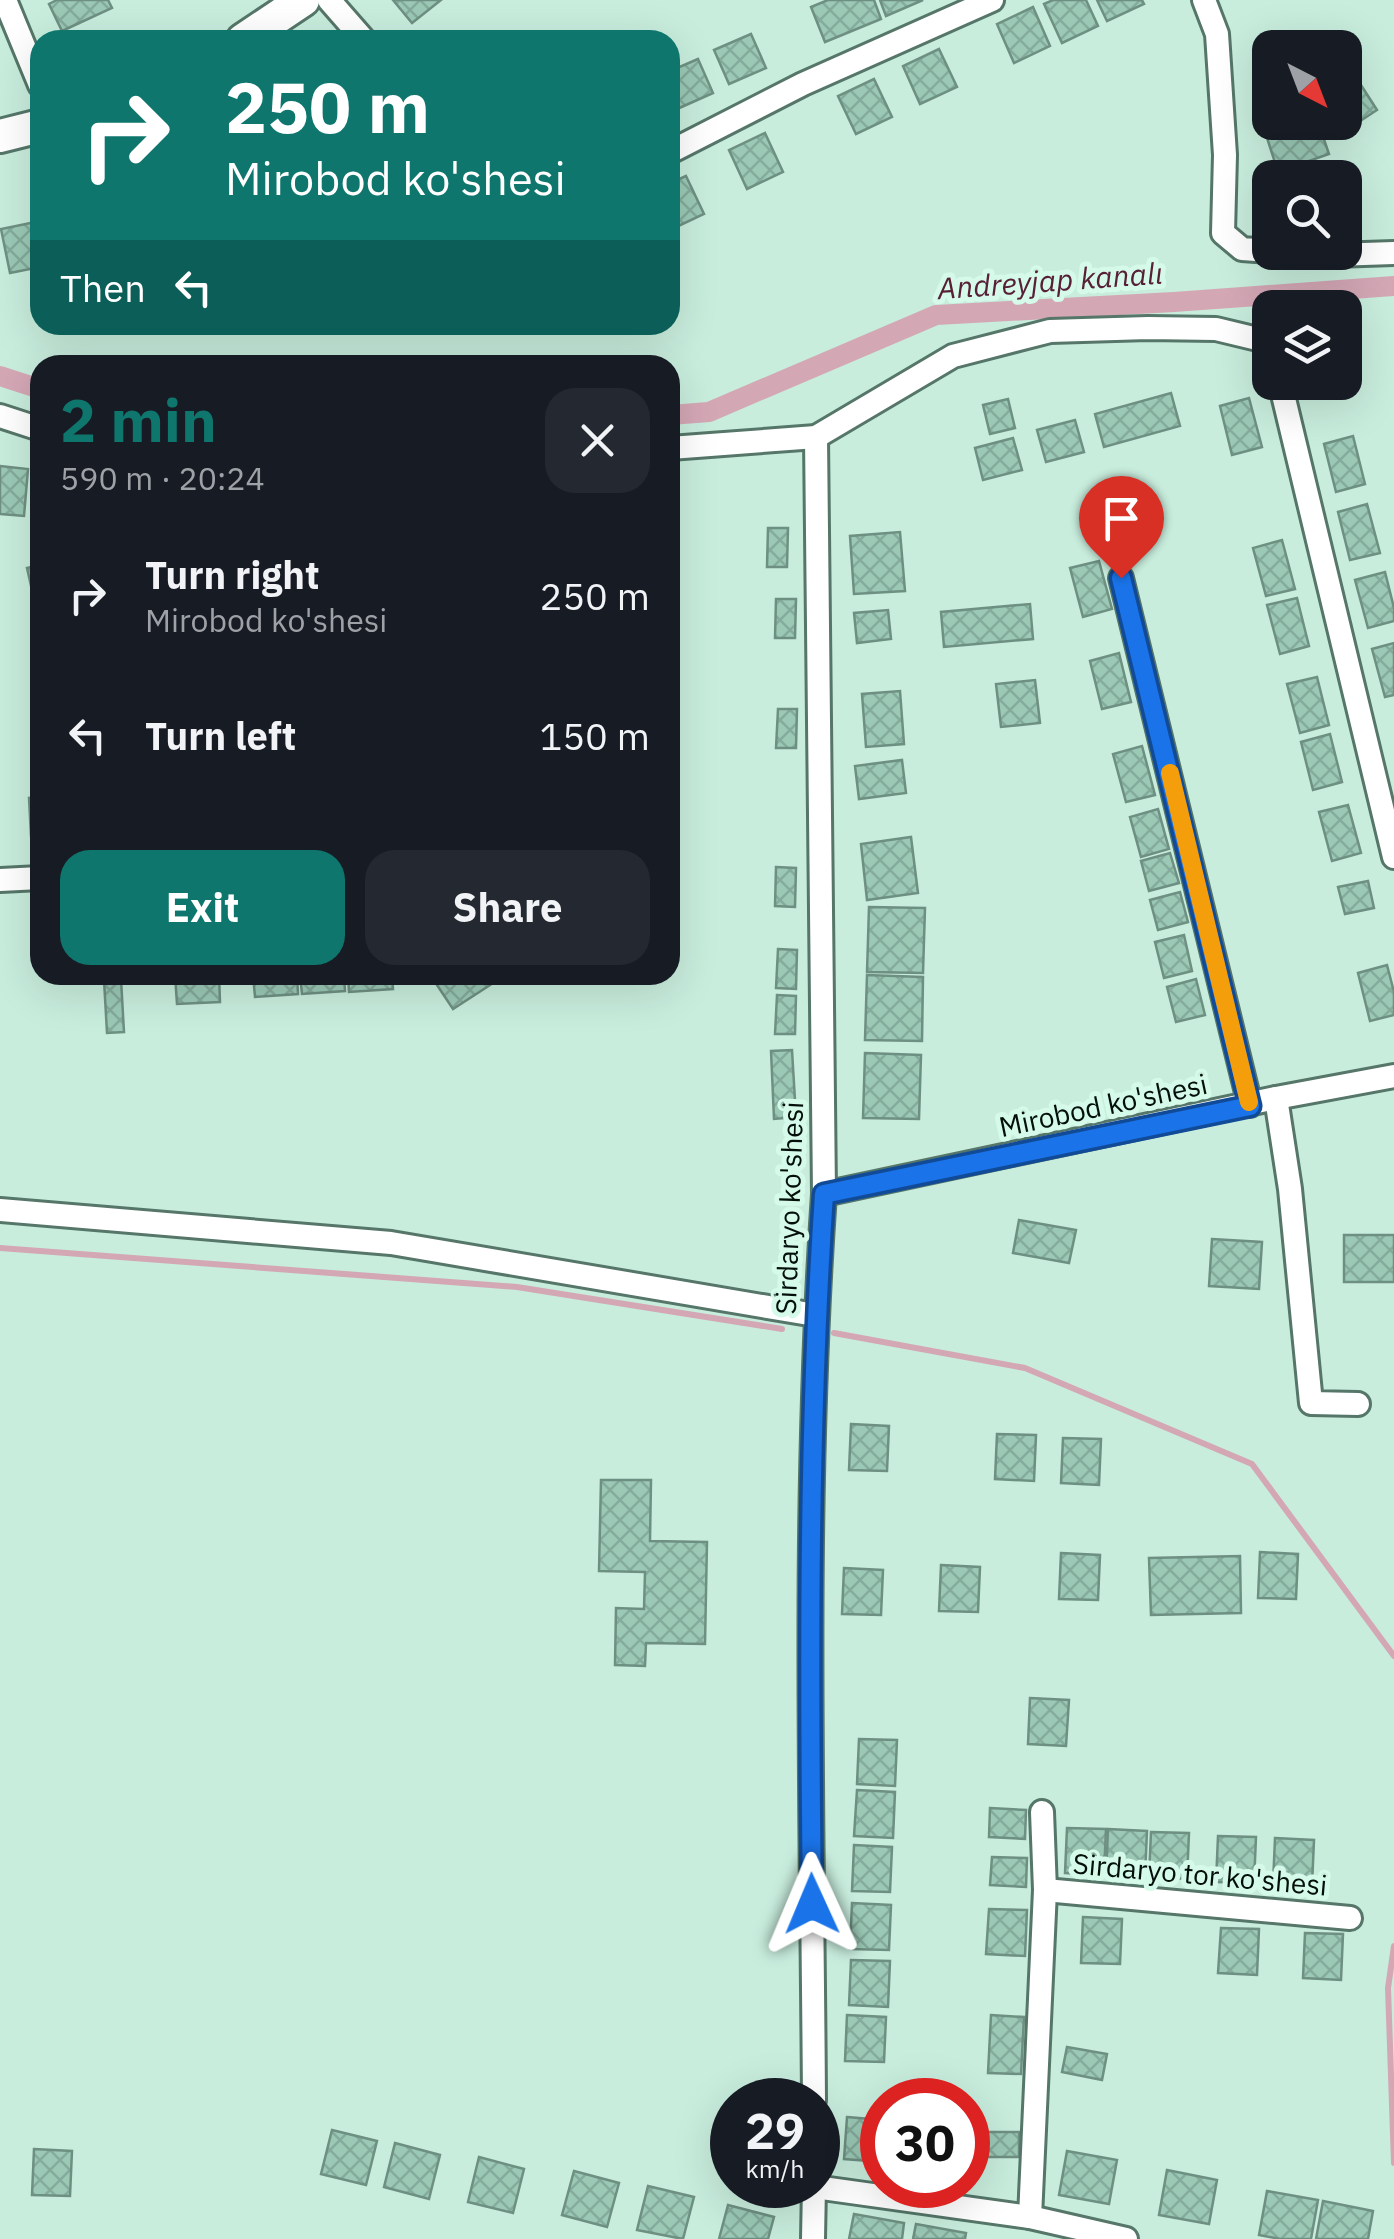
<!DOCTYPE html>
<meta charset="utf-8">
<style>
:root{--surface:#171b24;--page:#242831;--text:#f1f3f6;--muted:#9ea1a6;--accent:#0f766e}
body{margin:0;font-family:"IBM Plex Sans",sans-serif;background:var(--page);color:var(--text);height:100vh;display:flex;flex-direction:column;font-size:38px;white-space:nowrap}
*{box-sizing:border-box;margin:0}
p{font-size:32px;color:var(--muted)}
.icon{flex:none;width:55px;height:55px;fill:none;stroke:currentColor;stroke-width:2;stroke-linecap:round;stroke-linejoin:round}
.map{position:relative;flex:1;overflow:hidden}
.sheet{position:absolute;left:30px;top:355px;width:650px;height:630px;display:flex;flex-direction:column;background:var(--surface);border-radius:30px;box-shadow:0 10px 40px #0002}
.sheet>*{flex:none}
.hud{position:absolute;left:30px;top:30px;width:650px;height:305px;border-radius:30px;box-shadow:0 10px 40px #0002;background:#0f766e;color:#fff;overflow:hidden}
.needle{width:65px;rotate:138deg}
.fabs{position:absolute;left:1252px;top:30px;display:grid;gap:20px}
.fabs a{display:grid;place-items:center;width:110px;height:110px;border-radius:20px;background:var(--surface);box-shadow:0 10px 40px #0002;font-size:50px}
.speed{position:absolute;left:710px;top:2078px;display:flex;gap:20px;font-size:50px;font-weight:700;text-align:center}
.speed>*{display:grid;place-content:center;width:130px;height:130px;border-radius:50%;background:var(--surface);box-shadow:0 10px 40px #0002;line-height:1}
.speed small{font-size:25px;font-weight:400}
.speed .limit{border:15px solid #d22;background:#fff;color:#111}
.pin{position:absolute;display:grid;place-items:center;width:85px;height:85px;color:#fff;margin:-102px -42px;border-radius:50% 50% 50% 0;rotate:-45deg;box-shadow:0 0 10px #0007}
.pin .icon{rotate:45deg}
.me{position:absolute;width:110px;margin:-55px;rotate:359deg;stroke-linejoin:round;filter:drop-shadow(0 0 8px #0008)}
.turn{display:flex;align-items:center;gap:35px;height:210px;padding:0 30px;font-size:45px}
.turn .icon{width:130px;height:130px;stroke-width:2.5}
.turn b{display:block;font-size:70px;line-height:85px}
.then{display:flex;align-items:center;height:95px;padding:0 30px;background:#0003;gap:20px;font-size:38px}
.round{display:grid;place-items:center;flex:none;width:105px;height:105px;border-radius:30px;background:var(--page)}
.headline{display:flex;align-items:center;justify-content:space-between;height:170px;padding:0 30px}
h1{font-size:60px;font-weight:700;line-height:75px;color:var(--accent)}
.primary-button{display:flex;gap:20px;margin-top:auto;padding:20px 30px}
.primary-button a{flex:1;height:115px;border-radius:30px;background:var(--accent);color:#fff;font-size:40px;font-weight:700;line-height:115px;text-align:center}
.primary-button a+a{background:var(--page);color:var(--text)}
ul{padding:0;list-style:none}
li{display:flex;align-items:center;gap:30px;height:140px;padding:0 30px}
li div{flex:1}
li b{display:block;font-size:38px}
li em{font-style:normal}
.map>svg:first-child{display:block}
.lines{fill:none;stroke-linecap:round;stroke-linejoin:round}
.stream{stroke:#d4a7b5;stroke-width:6}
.canal{stroke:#d4a7b5;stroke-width:20}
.building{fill:url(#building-cross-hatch);stroke:#6e9082;stroke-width:2.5}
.street-casing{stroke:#557669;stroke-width:28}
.secondary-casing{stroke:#557669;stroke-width:38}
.street{stroke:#fff;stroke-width:22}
.secondary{stroke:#fff;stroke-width:32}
.route-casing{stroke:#114b97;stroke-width:25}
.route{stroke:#1a73e8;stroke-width:18}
.slow{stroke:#f59e0b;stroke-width:18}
.labels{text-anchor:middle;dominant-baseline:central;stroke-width:10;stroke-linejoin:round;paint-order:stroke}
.street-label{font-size:28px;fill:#030f0a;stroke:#d5faea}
.water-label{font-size:30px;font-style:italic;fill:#572036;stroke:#d5faea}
</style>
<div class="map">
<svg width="1394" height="2239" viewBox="0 0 1394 2239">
<defs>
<pattern id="building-cross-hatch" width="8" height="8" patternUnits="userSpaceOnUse" patternTransform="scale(2.5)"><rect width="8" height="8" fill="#9bc9b6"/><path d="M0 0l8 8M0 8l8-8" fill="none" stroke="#84ab9b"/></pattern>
</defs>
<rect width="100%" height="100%" fill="#c8eddd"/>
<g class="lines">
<g class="stream">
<path d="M0,1248L517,1287L782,1329"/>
<path d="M834,1333L1025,1368L1252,1464L1394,1656"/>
<path d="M1394,1946L1388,1988L1394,2163"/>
</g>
<g class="canal">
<path d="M0,376L40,389"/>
<path d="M670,415L709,412L936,315L1174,302L1394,286"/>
</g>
</g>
<g class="building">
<path d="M57,0H108L112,8L62,31L49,4Z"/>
<path d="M393,0H441L412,23Z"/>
<path d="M828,0H874L881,19L825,42L811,7Z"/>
<path d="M880,0H923L886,16Z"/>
<path d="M1053,0H1086L1098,26L1062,43L1044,4Z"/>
<path d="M1097,0H1142L1144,4L1107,21Z"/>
<path d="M1033,7L1050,46L1014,63L997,24Z"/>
<path d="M751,34L766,68L729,84L714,50Z"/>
<path d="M939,49L957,87L920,104L903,66Z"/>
<path d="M698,59L713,93L677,109L670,94V71Z"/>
<path d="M874,79L892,117L856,134L838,96Z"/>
<path d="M1359,82L1377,110L1348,129L1343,122L1345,92Z"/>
<path d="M1270,112V122H1318L1329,154L1278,172L1260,116Z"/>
<path d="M765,133L783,172L747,189L729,150Z"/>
<path d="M686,176L704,214L670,230V183Z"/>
<path d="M40,221V267L10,273L1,229Z"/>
<path d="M1171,393L1180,426L1104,447L1095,414Z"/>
<path d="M1249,398L1262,447L1232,455L1220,406Z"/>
<path d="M1008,399L1015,428L990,434L983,405Z"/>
<path d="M1075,420L1084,452L1046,462L1037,430Z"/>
<path d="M1353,436L1365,484L1336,492L1324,444Z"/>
<path d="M1013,438L1022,470L983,480L975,448Z"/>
<path d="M0,466L28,469L24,516L0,514Z"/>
<path d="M1367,504L1380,553L1350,560L1338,512Z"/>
<path d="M768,528H788L787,567H767Z"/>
<path d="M900,532L905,591L854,594L850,536Z"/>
<path d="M1282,540L1295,589L1266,596L1253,548Z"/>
<path d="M1099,561L1112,609L1083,617L1070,568Z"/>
<path d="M40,565V598L34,599L27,568Z"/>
<path d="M1385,572L1394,608V621L1368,628L1355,580Z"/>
<path d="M1297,598L1309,646L1280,654L1267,605Z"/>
<path d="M776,599H796L795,638H775Z"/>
<path d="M1030,604L1033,639L944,647L941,612Z"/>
<path d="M888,610L891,639L857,643L854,613Z"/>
<path d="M1394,643V695L1385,697L1372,649Z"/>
<path d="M1119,653L1131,702L1102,709L1090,661Z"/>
<path d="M1317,677L1329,725L1300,733L1287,684Z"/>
<path d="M1035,680L1040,723L1001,727L996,684Z"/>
<path d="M900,691L904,744L866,747L862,694Z"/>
<path d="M778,709H797L796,748H776Z"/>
<path d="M1330,734L1342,782L1313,790L1301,742Z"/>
<path d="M1142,746L1155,795L1126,802L1113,754Z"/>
<path d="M902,760L906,793L859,799L855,766Z"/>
<path d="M40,797V836H31L29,798Z"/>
<path d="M1348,805L1361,853L1332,861L1319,812Z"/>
<path d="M1158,809L1169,849L1141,857L1130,817Z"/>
<path d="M911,837L918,893L867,900L861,844Z"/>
<path d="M1170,853L1179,883L1149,891L1141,861Z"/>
<path d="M776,867L796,868L795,907L775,906Z"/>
<path d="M1368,881L1374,908L1345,914L1338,887Z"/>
<path d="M1180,892L1188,922L1158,930L1150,900Z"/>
<path d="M869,907L925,908L923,973L867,972Z"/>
<path d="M1184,935L1192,971L1164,978L1155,942Z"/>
<path d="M778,949L797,950L796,989L776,988Z"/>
<path d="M1387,965L1394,992V1015L1370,1021L1358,973Z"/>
<path d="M175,975H219L220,1002L177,1004Z"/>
<path d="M253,975H297L298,994L255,997Z"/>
<path d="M300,975H344L345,991L302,994Z"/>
<path d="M348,975H392L393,989L349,992Z"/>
<path d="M439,975H499L501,978L453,1009L433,979Z"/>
<path d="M867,975L923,977L922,1041L865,1040Z"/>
<path d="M121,979L124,1032L107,1033L104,980Z"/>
<path d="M1196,979L1205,1015L1176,1022L1167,987Z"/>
<path d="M777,995L796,996L795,1034H775Z"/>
<path d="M792,1050L796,1117L774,1119L771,1051Z"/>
<path d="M865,1053L921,1055L919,1119L863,1118Z"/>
<path d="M1019,1220L1076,1230L1069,1263L1013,1253Z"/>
<rect x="1344" y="1235" width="50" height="47"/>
<path d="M1212,1239L1262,1242L1259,1289L1209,1286Z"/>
<path d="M851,1424L889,1426L887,1471L849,1470Z"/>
<path d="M997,1434L1036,1435L1034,1481L995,1479Z"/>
<path d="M1063,1438L1101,1439L1099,1485L1061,1483Z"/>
<path d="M601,1480H651L650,1541L707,1542L705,1644L646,1643L645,1666L615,1665L616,1608L644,1609L645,1572L599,1571Z"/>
<path d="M1260,1552L1298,1554L1296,1599L1258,1598Z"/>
<path d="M1061,1553L1100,1555L1098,1600L1059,1599Z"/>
<path d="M1240,1556L1241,1613L1151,1615L1149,1558Z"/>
<path d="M941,1565L980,1567L978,1612L939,1611Z"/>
<path d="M844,1568L883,1570L881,1615L842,1614Z"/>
<path d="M1030,1698L1069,1700L1066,1746L1028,1744Z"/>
<path d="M859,1739L897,1740L895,1786L857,1784Z"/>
<path d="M857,1790L895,1792L893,1838L854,1836Z"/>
<path d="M990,1808L1026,1810L1025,1839L989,1837Z"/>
<path d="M1067,1828L1106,1829L1104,1875L1065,1873Z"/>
<path d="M1108,1829L1147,1831L1145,1876L1106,1875Z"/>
<path d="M1151,1832L1189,1833L1187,1879L1149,1877Z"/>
<path d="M1218,1836L1256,1837L1254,1883L1216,1882Z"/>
<path d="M1275,1838L1314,1840L1312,1886L1273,1884Z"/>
<path d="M854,1845L892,1847L890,1892L852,1891Z"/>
<path d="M992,1857L1027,1858L1026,1887L990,1885Z"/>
<path d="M852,1903L891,1905L889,1950L850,1949Z"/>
<path d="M989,1909L1027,1910L1025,1956L986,1954Z"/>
<path d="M1083,1917L1122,1919L1120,1964L1081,1963Z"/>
<path d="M1221,1928L1259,1929L1257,1975L1218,1973Z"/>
<path d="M1305,1933L1343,1934L1341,1980L1303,1978Z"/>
<path d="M851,1960L890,1961L888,2007L849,2005Z"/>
<path d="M847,2015L886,2017L884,2062L845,2061Z"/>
<path d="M991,2015L1024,2017L1021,2074L988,2073Z"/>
<path d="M1067,2047L1107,2054L1102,2080L1062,2072Z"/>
<path d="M847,2117L882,2120V2162L844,2159Z"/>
<path d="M332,2130L377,2141L366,2185L321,2174Z"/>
<rect x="968" y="2132" width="51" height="25"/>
<path d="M395,2143L440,2155L429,2199L384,2187Z"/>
<path d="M34,2149L72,2151L70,2196L32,2195Z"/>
<path d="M1067,2151L1117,2160L1109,2204L1059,2195Z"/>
<path d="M479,2157L524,2169L513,2213L468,2202Z"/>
<path d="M1167,2170L1217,2180L1209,2224L1159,2215Z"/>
<path d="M574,2171L619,2183L607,2227L562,2215Z"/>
<path d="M648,2186L694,2197L683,2239L637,2230Z"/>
<path d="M1267,2191L1318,2200L1311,2239H1280L1259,2235Z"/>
<path d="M1323,2201L1373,2211L1368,2239H1316Z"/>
<path d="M728,2205L774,2217L768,2239H719Z"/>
<path d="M854,2214L904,2223L902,2239H849Z"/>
<path d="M916,2224L966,2233L965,2239H913Z"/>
</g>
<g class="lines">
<defs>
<g id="street">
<path d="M5,0L40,85"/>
<path d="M329,0L364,40"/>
<path d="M1204,0L1217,34L1225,155L1223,233L1242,249L1270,251"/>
<path d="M670,152L803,84L992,0"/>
<path d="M1297,252L1334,255L1394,253"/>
<path d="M1280,382L1394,857"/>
<path d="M0,416L40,429"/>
<path d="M670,448L816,437L953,356L1050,331L1148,328L1216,329L1270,342"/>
<path d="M1121,578L1250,1105"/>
<path d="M0,880L40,878"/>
<path d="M1276,1098L1290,1189L1311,1403L1358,1404"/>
<path d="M824,1194L1276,1098L1394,1076"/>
<path d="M0,1210L391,1243L815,1315"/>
<path d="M1045,1890L1350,1918"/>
<path d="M814,2100C812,1798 803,1496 824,1194L816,437"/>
<path d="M815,2187L1030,2217L1126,2239"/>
<path d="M1030,2217L1045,1890L1042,1812"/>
<path d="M813,2239L814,2185"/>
</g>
<g id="secondary">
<path d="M243,40L303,0"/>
<path d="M0,136L40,126"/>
</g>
</defs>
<use href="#street" class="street-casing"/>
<use href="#secondary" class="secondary-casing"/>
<use href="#street" class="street"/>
<use href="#secondary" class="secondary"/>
</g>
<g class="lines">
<defs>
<path id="route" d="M812,1904C809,1667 808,1430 824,1194L1250,1106L1121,578"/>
</defs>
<use href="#route" class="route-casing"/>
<use href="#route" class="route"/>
<path class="slow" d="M1170,773L1249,1102"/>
</g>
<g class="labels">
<g class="street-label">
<text transform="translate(1103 1105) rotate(-12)">Mirobod ko'shesi</text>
<text transform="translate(789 1208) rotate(-88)">Sirdaryo ko'shesi</text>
<text transform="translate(1200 1874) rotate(5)">Sirdaryo tor ko'shesi</text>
</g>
<g class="water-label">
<text transform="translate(1050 280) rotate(-4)">Andreyjap kanalı</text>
</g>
</g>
</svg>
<div class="fabs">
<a><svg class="needle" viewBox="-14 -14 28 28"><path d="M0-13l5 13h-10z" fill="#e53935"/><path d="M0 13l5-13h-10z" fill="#9ea1a6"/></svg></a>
<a><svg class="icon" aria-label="search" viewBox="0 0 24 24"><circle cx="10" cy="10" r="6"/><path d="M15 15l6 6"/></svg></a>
<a><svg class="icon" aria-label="layers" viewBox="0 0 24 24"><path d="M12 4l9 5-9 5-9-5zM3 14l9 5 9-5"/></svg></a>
</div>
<div class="speed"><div>29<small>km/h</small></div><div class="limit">30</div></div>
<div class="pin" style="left:1121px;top:578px;background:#d93025"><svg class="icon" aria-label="arrive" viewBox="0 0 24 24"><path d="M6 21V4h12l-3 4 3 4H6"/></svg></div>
<svg class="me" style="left:812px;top:1904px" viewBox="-20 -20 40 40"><path d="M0-17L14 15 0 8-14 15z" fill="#1a73e8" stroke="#fff" stroke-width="4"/></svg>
<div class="hud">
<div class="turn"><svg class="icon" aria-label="right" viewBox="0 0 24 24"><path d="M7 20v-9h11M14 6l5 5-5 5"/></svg><div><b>250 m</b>Mirobod ko'shesi</div></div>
<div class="then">Then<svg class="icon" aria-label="left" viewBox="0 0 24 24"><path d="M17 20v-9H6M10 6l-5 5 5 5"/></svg></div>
</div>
<section class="sheet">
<div class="headline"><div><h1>2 min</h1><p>590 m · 20:24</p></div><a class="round"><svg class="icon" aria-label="close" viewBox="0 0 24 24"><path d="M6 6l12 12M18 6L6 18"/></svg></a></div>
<ul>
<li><svg class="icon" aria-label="right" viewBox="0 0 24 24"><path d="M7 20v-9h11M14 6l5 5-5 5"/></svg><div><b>Turn right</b><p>Mirobod ko'shesi</p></div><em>250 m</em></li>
<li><svg class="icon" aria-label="left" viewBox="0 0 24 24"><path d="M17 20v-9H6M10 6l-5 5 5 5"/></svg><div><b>Turn left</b></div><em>150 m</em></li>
</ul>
<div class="primary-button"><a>Exit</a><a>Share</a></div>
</section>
</div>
